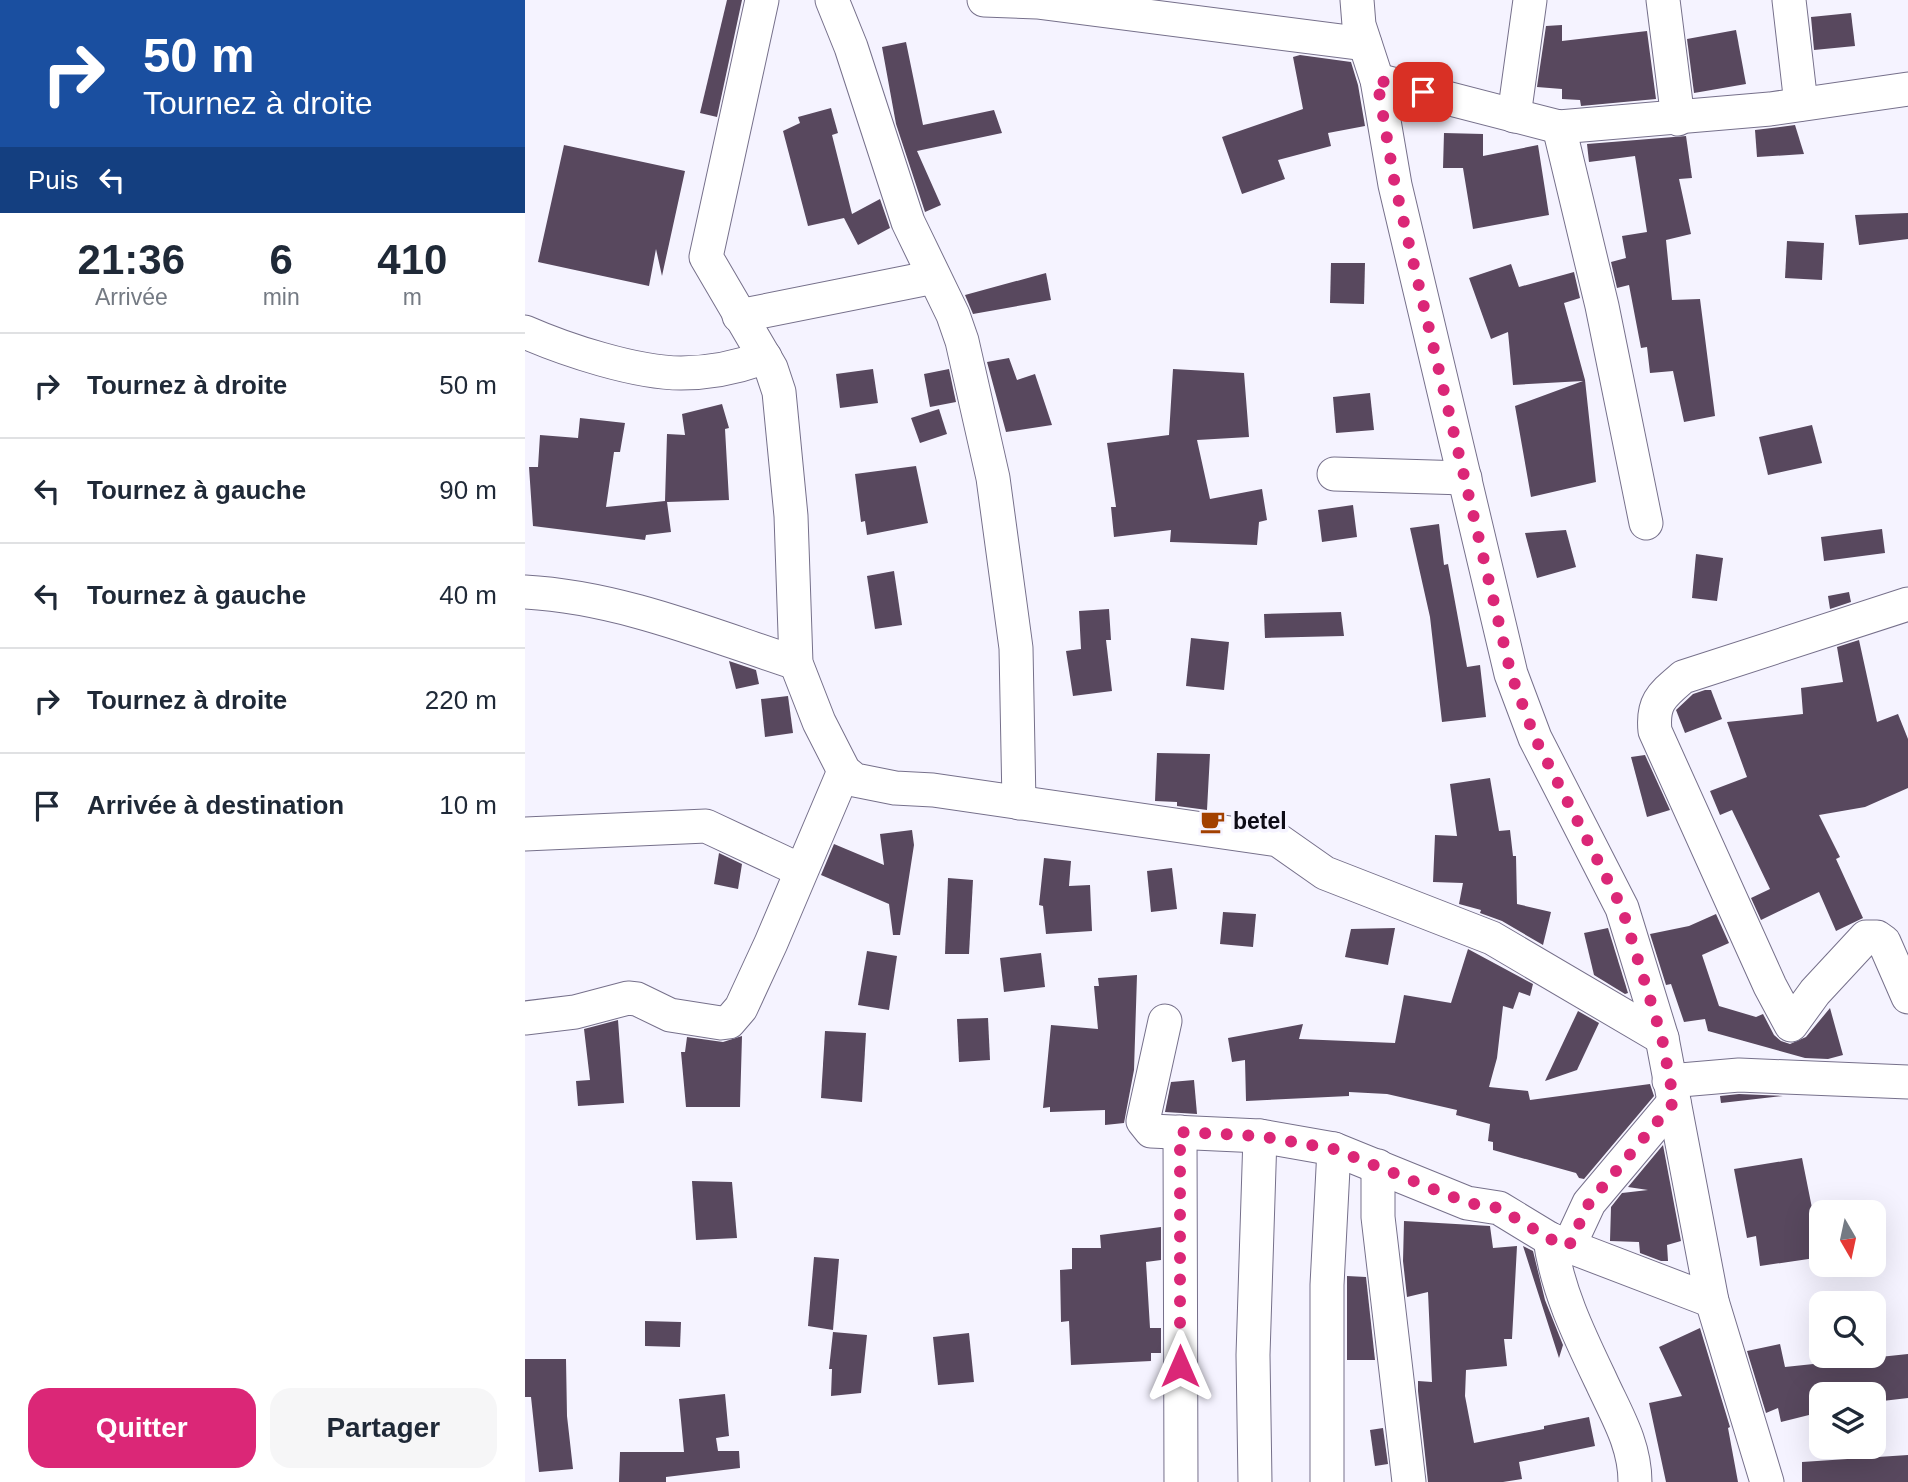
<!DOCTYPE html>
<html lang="fr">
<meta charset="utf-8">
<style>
:root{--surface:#fff;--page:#f6f6f7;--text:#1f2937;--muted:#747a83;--line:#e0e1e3;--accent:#db2777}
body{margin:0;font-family:Arial,sans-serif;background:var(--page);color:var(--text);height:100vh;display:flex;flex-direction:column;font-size:26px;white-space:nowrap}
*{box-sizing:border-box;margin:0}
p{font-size:23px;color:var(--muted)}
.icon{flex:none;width:38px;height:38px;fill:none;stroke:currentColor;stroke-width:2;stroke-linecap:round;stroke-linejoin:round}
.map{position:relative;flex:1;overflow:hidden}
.sheet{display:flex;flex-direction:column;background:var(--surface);width:525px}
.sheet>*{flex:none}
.hud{background:#1a4fa0;color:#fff;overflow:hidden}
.needle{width:46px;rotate:171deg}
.tools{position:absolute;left:1284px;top:1200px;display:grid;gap:14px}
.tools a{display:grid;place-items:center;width:77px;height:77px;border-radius:14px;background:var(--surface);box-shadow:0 7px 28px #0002;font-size:35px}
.pin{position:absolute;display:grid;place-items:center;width:60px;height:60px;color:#fff;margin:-30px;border-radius:14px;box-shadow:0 4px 10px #0006}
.me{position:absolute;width:77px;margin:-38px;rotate:0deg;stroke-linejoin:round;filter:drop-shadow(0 0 5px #0008)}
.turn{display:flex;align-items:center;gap:24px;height:147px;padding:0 28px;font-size:32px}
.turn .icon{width:91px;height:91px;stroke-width:2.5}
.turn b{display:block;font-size:49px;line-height:60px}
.then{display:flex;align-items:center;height:66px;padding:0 28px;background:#0003;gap:14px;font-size:26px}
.eta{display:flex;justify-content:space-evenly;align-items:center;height:119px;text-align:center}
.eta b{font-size:42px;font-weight:800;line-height:49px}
.primary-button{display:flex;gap:14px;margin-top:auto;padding:14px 28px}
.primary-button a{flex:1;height:80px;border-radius:21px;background:var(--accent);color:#fff;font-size:28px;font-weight:800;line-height:80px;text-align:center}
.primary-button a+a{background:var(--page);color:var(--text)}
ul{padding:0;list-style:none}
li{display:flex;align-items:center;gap:21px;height:105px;padding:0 28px;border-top:2px solid var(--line)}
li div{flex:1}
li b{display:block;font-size:26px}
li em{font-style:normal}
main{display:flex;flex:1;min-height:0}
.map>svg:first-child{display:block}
.building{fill:#58485e}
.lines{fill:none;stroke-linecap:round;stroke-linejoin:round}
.minor-casing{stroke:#76708b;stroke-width:35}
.minor{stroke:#fff;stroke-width:33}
.route{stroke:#db2777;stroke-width:12;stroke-dasharray:0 21.6}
.labels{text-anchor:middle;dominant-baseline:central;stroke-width:7;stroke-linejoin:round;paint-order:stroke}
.poi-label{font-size:23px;font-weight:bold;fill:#0e0c16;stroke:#f5f3ff;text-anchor:start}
</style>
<main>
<section class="sheet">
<div class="hud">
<div class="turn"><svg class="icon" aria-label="right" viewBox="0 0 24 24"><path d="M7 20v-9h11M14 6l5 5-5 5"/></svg><div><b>50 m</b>Tournez à droite</div></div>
<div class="then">Puis<svg class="icon" aria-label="left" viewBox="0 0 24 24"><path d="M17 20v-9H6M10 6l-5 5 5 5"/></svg></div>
</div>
<div class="eta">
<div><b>21:36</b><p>Arrivée</p></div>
<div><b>6</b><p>min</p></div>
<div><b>410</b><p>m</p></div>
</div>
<ul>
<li><svg class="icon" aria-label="right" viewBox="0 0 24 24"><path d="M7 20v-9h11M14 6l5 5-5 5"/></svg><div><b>Tournez à droite</b></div><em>50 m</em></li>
<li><svg class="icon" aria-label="left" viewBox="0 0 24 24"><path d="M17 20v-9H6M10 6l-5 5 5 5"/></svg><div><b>Tournez à gauche</b></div><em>90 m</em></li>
<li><svg class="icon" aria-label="left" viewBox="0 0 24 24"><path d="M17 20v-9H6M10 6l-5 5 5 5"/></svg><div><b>Tournez à gauche</b></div><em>40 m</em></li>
<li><svg class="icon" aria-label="right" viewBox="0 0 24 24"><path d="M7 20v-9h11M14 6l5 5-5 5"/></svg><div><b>Tournez à droite</b></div><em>220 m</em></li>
<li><svg class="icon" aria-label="arrive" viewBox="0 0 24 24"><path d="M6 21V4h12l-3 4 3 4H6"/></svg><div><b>Arrivée à destination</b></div><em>10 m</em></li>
</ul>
<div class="primary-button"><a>Quitter</a><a>Partager</a></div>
</section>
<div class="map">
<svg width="1383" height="1482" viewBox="0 0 1383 1482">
<rect width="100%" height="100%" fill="#f5f3ff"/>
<g class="building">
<path d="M202,0H217L192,117L175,113Z"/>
<path d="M1326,13L1330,46L1289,50L1286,17Z"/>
<path d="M1037,25V41L1122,31L1131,99L1056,106L1055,100L1037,99V89L1012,87L1021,26Z"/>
<path d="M1211,30L1221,84L1169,93L1162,39Z"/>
<path d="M381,42L398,125L469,110L477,133L392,151L416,205L400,212L371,124L357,47Z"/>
<path d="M775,55L826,62L833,85L840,126L803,133L806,146L753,160L760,179L717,194L697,137L778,109L768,57Z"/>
<path d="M306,108L313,133L307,135L327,214L355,199L365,228L333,245L319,218L283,226L258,131L275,123L273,117Z"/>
<path d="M1270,125L1279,154L1232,157L1230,130Z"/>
<path d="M919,133L958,134V156L1013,145L1024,215L948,229L938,168H918Z"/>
<path d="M1161,136L1167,178L1154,179L1166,234L1141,240L1147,300L1175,299L1190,416L1159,422L1148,371L1125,373L1122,347L1116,348L1104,285L1092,288L1086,262L1101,258L1097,236L1122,232L1110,156L1064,162L1062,144Z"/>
<path d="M39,145L160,171L137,276L131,249L124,286L13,262Z"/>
<path d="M1383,213V239L1334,245L1330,215Z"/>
<path d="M1262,241L1299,243L1297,280L1260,278Z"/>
<path d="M806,263H840L839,304L805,303Z"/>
<path d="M986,264L994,287L1049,272L1055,298L1039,303L1060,380L1071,482L1006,497L990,406L1058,381L988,385L983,332L966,339L944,278Z"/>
<path d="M521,273L526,300L448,314L440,295Z"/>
<path d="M484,358L492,380L510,374L527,425L481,432L462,362Z"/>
<path d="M348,369L353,403L315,408L311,374Z"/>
<path d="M424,369L431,402L405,407L399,374Z"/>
<path d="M648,369L719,373L724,437L672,440L685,499L737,489L742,520L734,522L732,545L645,542L646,530L589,537L586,507H591L582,443L644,435Z"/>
<path d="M845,393L849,430L811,433L808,397Z"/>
<path d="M197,404L204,428L200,429L204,500L142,502L146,532L121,535L120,540L8,526L4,467H13L15,435L53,438L55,418L100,423L95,452H89L81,507L140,501L142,434L160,435L157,414Z"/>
<path d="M414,409L422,434L395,443L386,418Z"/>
<path d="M1287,425L1297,463L1243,475L1234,437Z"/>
<path d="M391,466L403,523L342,535L340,521L336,522L330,474Z"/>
<path d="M828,505L832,537L797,542L793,510Z"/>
<path d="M914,524L919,565L923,564L942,667L955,665L961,717L917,722L905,617L885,528Z"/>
<path d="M1357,529L1360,553L1299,561L1296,537Z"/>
<path d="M1041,530L1051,567L1012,578L1000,533Z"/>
<path d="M1171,554L1198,558L1192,601L1167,598Z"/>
<path d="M369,571L377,625L350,629L342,576Z"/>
<path d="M1324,592L1326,602L1305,609L1303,596Z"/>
<path d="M584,609L586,640H581L587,691L548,696L541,651L556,649L554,611Z"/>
<path d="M816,612L819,636L740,638L739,614Z"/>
<path d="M666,638L704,642L699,690L661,686Z"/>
<path d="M1334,640L1352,722L1373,714L1383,739V788L1340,807L1294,815L1315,857L1311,859L1338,918L1311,931L1294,892L1236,920L1226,898L1245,889L1207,810L1195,815L1185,791L1222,777L1202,722L1278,714L1276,688L1318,682L1312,647Z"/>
<path d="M204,661L231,670L234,684L211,689Z"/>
<path d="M1180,690H1186L1197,719L1160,733L1151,710L1168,694Z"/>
<path d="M263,696L268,733L240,737L236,699Z"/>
<path d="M632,753L685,754L682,810L652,806V802L630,801Z"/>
<path d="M1120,755L1145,810L1122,817L1106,757Z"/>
<path d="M965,778L974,831L985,830L988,856H991L992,904L1026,912L1018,945L977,921L955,913L956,910L934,904L938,883L908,882L910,835L932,836L925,784Z"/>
<path d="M387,830L389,845L375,935H368L364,904L296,875L309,844L359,865L355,834Z"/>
<path d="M194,853L217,864L213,889L189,884Z"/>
<path d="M519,858L546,861L544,886L565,885L567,931L521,934L518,906L514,905Z"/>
<path d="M647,868L652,909L626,912L622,871Z"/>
<path d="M423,878L448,880L444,954H420Z"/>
<path d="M698,912L731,914L728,947L695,944Z"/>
<path d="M1191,914L1204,943L1177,955L1194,1006L1231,1017L1238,1014L1249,1035L1256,1041L1265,1044L1281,1037L1305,1008L1318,1055L1303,1059L1280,1058L1183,1031L1180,1019L1159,1022L1146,984L1141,985L1125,934L1164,926Z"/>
<path d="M870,928L863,965L820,957L826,929Z"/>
<path d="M1083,928L1103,993L1100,994L1069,975L1059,933Z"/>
<path d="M943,949L1008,984L1005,996L994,992L988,1009L978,1006L972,1058L964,1087L1003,1091L1005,1100L1125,1084L1129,1096L1059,1179L1054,1178L1051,1173L968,1150V1142L963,1141L965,1124L931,1115L932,1110L862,1094L824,1092V1096L721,1101L720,1060L707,1062L703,1038L778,1024L774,1039L870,1043L879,995L926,1003Z"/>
<path d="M342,951L372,956L364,1010L333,1005Z"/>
<path d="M516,953L520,987L479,992L475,958Z"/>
<path d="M612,975L609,1070L599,1123L580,1125V1110L525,1112V1107L518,1108L526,1025L573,1029L569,986H574L573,978Z"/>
<path d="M1053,1011L1074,1023L1052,1070L1020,1081Z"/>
<path d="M463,1018L465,1060L434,1062L432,1019Z"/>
<path d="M93,1020L99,1103L53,1106L51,1081L65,1080L59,1029Z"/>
<path d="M300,1031L341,1033L337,1102L296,1098Z"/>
<path d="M217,1036L215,1107H161L156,1052H160L162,1037L198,1042Z"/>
<path d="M669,1080L672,1114L640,1112L646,1082Z"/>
<path d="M1214,1094L1258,1096L1196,1103L1195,1096Z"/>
<path d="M1138,1145L1156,1241L1142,1245L1143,1261H1136L1115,1253L1114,1242L1085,1241L1086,1207L1097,1193L1123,1190L1103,1187Z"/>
<path d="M1277,1158L1292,1233H1297V1257L1235,1266L1231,1236L1222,1238L1209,1169Z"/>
<path d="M167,1181L207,1182L212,1238L171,1240Z"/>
<path d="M879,1221L965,1226L968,1248L992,1246L987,1339H979L982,1366L941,1370L940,1396L949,1443L1019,1429V1426L1064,1417L1070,1446L994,1462L997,1479L978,1482H903L893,1391V1381L907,1382L903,1292L882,1297L878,1261Z"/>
<path d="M636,1227V1260L621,1262L625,1328H636V1353H626V1361L546,1365L544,1321L536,1322L535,1270L547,1269V1248H576L575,1235Z"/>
<path d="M998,1246L1008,1251L1020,1300L1038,1345L1034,1358Z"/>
<path d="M289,1257L314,1259L308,1330L283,1326Z"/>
<path d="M822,1276L841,1277L850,1360H822Z"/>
<path d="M120,1321L156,1322L155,1347L120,1346Z"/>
<path d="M1175,1328L1205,1427L1203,1428L1213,1482H1141L1124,1403L1157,1396L1134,1347Z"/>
<path d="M308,1332L342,1335L336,1393L306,1396L307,1369H304Z"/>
<path d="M444,1333L449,1382L413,1385L408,1337Z"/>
<path d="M1255,1344L1260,1367L1383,1354V1398L1349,1402V1395H1297V1407L1286,1409L1288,1414L1256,1422L1253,1408L1241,1413L1222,1351Z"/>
<path d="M0,1359H41L42,1416L48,1469L14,1472L6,1397H0Z"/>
<path d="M200,1394L204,1436L191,1438L193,1451H214L215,1468L141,1477V1482H94L95,1452H159L154,1399Z"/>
<path d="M858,1428L863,1464L850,1466L845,1430Z"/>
<path d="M1383,1455V1482H1277V1462Z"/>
</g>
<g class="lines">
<defs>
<g id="minor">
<path d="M237,0L181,257L246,368L254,392L266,516L271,663L294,722L319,771L330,780L370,788L408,790L753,840L800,873L967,938L1137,1038"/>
<path d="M307,0L326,47L383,222L428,315L437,341L468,478L491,648L494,803"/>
<path d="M459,0L512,2L840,44"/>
<path d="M832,0L834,25L852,80L870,185L986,674L1010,738L1097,908L1137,1038L1187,1301L1242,1482"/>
<path d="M1138,0L1153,119"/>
<path d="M1264,0L1276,104"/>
<path d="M852,80L1034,127L1245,109L1383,89"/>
<path d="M989,116L1005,0"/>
<path d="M1034,127L1077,306L1121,523"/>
<path d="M214,316L409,277"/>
<path d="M0,332C41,350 111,373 156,373C184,373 214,367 240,357"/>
<path d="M809,474L940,478"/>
<path d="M0,592C93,597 183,634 271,663"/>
<path d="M1383,604L1158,677C1137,695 1127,702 1130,731L1245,986L1266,1025L1290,992L1341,937H1352L1359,942L1383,997"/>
<path d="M0,834L181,826L275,870"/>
<path d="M0,1018L50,1012L103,998L112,999L145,1015L196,1023L204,1022L216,1008L246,943L319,771"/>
<path d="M640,1021L618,1121L626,1131L735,1136L809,1149L942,1203L974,1208L1025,1239L1187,1301"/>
<path d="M1144,1081L1214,1075L1383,1082"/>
<path d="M655,1132L656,1482"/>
<path d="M853,1166V1217L884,1482"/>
<path d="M1025,1239C1032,1290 1054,1335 1076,1381C1091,1414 1110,1444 1110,1482"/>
<path d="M1044,1246L1064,1203L1149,1102"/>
<path d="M730,1482L728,1355L735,1136"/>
<path d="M802,1482V1285L809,1149"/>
</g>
</defs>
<use href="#minor" class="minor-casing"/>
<use href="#minor" class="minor"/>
</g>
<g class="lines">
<path class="route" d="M655,1366V1132L735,1136L809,1149L943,1203L974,1208L1025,1239L1044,1246L1064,1203L1149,1102L1137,1038L1097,908L1010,738L986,674L870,185L852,80L898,92"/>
</g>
<defs>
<symbol id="cafe-bare" viewBox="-9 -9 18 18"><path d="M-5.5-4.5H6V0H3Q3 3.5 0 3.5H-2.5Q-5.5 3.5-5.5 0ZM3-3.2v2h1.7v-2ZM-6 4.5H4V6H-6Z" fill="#a24000" stroke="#f5f3ff" stroke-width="2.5" paint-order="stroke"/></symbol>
</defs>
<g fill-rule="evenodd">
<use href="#cafe-bare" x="670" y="804" width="35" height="35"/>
</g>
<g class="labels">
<g class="poi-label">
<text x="708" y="821">betel</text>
</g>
</g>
</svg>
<div class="tools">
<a><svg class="needle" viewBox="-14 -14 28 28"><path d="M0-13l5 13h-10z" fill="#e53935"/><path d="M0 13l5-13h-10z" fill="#747a83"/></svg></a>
<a><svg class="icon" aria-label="search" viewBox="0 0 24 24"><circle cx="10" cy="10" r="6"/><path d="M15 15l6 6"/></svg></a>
<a><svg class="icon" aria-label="layers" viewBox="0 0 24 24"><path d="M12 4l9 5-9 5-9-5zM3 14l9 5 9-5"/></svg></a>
</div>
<div class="pin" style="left:898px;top:92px;background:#d93025"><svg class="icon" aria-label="arrive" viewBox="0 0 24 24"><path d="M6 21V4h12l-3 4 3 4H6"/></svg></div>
<svg class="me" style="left:655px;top:1366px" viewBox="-20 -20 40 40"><path d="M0-17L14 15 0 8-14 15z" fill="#db2777" stroke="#fff" stroke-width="4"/></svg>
</div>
</main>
